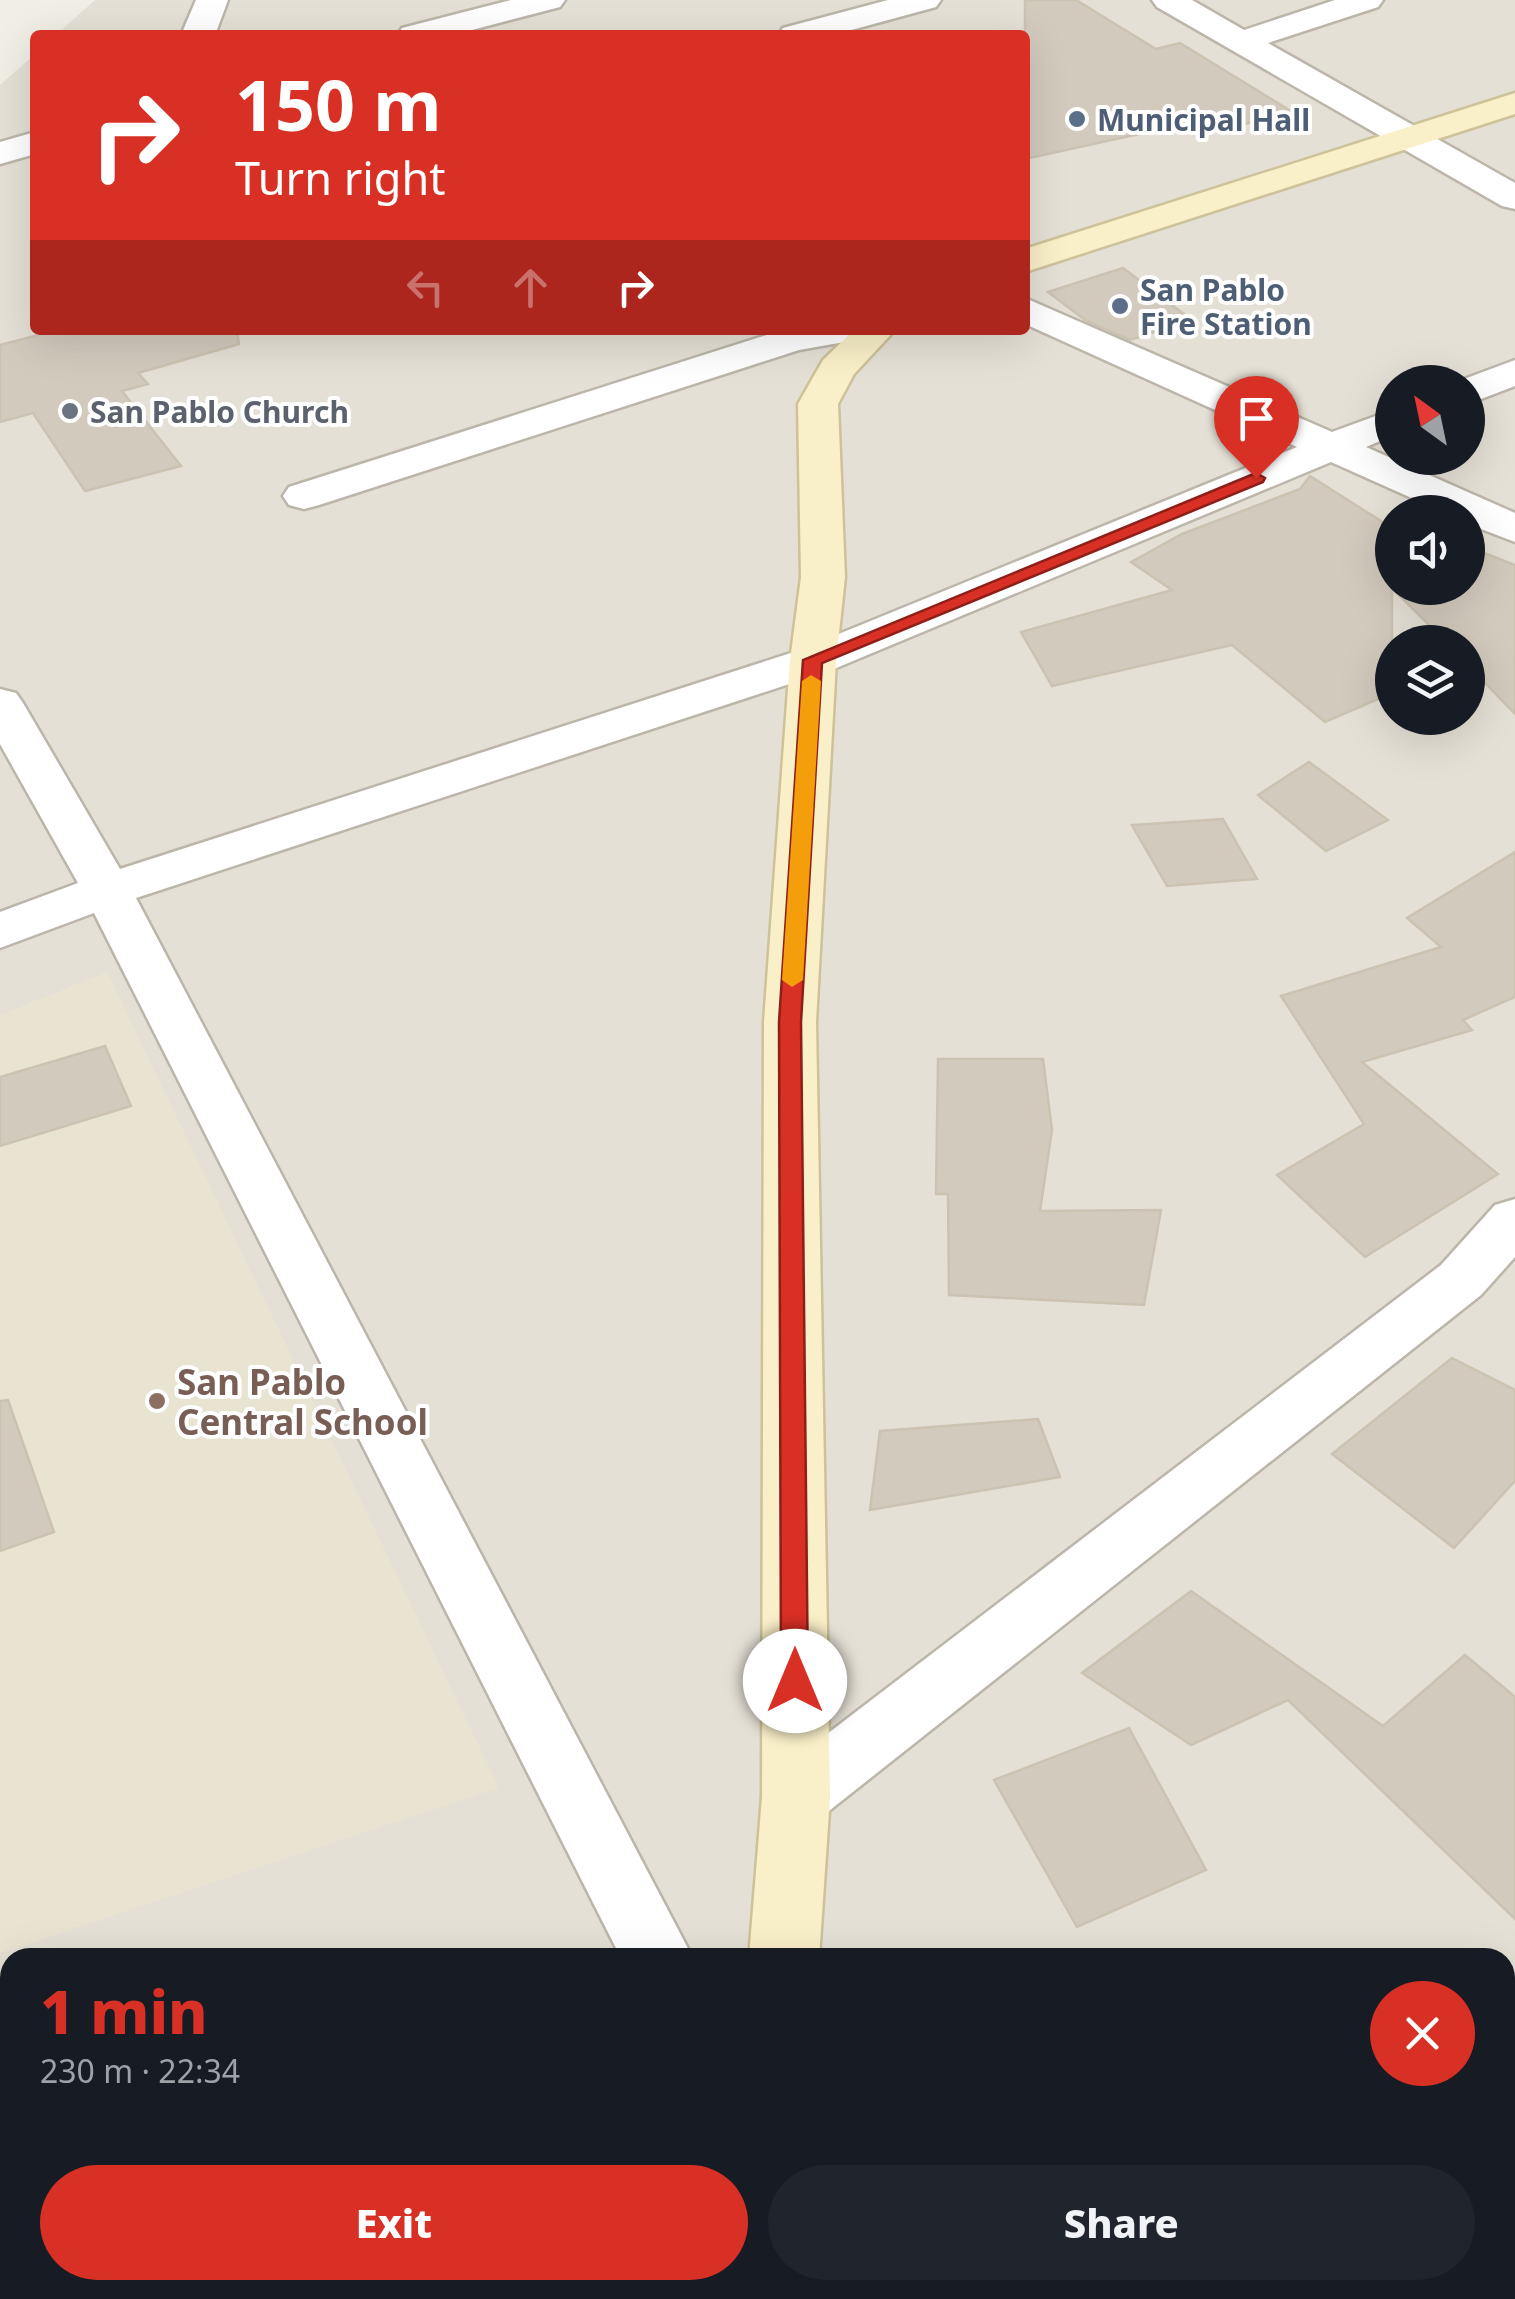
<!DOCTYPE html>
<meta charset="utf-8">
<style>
:root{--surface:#171b24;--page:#20242c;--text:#f1f3f6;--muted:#9ea1a6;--accent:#d93025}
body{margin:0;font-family:"Noto Sans",sans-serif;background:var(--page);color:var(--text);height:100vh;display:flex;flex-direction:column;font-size:38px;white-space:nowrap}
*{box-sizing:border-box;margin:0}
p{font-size:32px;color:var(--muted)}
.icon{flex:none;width:55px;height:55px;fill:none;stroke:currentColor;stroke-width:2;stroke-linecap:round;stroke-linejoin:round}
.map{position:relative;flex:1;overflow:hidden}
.details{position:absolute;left:0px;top:1948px;width:1515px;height:352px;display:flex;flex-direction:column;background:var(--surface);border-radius:30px 30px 0 0;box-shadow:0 10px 40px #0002}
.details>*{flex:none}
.top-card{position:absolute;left:30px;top:30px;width:1000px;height:305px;border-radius:10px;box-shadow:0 10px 40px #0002;background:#d93025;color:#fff;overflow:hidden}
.needle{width:65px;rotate:327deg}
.controls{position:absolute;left:1375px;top:365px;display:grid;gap:20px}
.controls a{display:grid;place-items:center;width:110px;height:110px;border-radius:50%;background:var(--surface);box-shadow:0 10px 40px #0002;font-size:50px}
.pin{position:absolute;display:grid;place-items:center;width:85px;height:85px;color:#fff;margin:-102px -42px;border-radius:50% 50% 50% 0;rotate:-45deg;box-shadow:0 0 10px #0007}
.pin .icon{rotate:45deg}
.me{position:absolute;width:110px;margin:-55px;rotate:0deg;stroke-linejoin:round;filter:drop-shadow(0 0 8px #0008)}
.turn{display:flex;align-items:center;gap:35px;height:210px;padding:0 40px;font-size:45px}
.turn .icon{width:130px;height:130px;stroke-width:2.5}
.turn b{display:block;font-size:70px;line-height:85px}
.lanes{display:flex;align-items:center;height:95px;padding:0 40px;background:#0003;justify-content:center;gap:50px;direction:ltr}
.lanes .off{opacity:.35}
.round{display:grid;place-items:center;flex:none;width:105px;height:105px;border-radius:52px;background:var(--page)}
.headline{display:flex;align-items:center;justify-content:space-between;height:170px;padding:0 40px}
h1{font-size:60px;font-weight:800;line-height:75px;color:var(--accent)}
.cta{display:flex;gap:20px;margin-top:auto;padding:20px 40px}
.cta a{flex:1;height:115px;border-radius:60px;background:var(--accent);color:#fff;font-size:40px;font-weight:800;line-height:115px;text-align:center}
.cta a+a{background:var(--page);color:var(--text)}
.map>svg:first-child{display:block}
.residential{fill:#e5e0d5;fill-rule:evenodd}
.education{fill:#e9e3d1}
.building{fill:#d2cabd;stroke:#ccc2b1;stroke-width:2.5}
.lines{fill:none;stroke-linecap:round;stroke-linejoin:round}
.street-casing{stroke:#bcb6aa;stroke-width:5}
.secondary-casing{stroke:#cdc29a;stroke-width:5}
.street{fill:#fff;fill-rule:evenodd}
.secondary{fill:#f9efc8;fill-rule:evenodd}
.route{fill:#d93025;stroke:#8d1f18;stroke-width:2.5}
.slow{fill:#f59e0b}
.service-dot{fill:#5c6f8a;stroke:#fff;stroke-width:4}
.worship-dot{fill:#6b7280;stroke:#fff;stroke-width:4}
.education-dot{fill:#8d6e63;stroke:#fff;stroke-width:4}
.labels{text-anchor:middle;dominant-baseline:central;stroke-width:8;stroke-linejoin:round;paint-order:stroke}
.far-service-label{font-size:30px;font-weight:bold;fill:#4e5e75;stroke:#fff;text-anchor:start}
.far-worship-label{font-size:30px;font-weight:bold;fill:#5b616d;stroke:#fff;text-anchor:start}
.education-label{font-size:35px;font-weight:bold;fill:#785e54;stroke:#fff;text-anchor:start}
</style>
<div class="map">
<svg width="1515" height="2299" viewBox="0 0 1515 2299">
<rect width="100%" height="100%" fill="#f1eee6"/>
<path class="residential" d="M95,0H1515V2299H0V85L35,54V330H1025V35H56ZM1392,382H1468V458H1392ZM1392,512H1468V588H1392ZM1392,642H1468V718H1392ZM10,1958H1505V2290H10Z"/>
<path class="education" d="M107,972L499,1788L0,1953V1015Z"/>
<g class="building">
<path d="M1025,0H1076L1156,49L1180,43L1291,111L1220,131L1203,120L1025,159Z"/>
<path d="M1123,268L1192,320L1130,340L1085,320L1048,292Z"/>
<path d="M57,330H237L239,344L138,373L148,384L122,391L181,466L85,491L33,413L0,422V345Z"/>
<path d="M1310,476L1392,528V588H1468V550L1472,548L1515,565V714L1468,665V642H1446L1392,588V693L1325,722L1232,645L1052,686L1021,632L1172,590L1131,562L1182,534L1300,489Z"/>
<path d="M1309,762L1388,820L1326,851L1258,795Z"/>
<path d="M1223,819L1257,879L1167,886L1132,825Z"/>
<path d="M1515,852V997L1463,1020L1472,1030L1362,1062L1498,1174L1365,1257L1277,1175L1364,1124L1281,996L1441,947L1407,918Z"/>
<path d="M105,1046L131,1106L0,1146V1077Z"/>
<path d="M938,1059H1043L1052,1130L1040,1211L1161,1210L1144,1305L949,1295L948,1194H936Z"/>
<path d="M1452,1358L1515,1390V1481L1454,1548L1332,1454Z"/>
<path d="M8,1400L54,1532L0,1551V1401Z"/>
<path d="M1038,1419L1060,1477L870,1510L880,1431Z"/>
<path d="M1191,1591L1383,1726L1465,1655L1515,1697V1919L1288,1700L1191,1745L1082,1673Z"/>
<path d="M1129,1728L1206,1870L1077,1927L994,1780Z"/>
</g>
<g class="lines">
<defs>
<g id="street">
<path d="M196,0H228L215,35H181Z"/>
<path d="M511,0H565L560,7L453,35H397L402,28Z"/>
<path d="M888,0H941L936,7L833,35H778L783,28Z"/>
<path d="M1152,0H1192L1244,30L1335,0H1383L1378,7L1268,43L1515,183V209L1502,206L1157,7Z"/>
<path d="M35,132V154L0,164V142Z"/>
<path d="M1025,298L1332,432L1392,410V436L1366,447L1515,513V542L1468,524V512H1443L1331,462L829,671L136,898L693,1958H621L94,913L0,948V912L78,883L0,744V689L16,693L23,703L120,869L797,651L1297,447L1025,324Z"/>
<path d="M872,330L867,338L799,350L319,505L304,509L289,505L283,496L289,487L779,331Z"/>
<path d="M1515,360V386L1468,404V382H1456Z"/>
<path d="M1515,1199V1257L1481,1295L820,1818L796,1827L772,1818L762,1797L772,1776L1441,1265L1495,1205Z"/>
</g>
<g id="secondary">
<path d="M1515,93V114L1025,272V249Z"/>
<path d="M854,330H895L854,374L838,404L845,577L836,661L816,1022L830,1797L819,1958H749L762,1797L764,1022L790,661L801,577L798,404L823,360Z"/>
<path d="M723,2290H801L800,2299H722Z"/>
</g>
</defs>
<use href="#street" class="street-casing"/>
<use href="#secondary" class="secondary-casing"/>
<use href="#street" class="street"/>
<use href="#secondary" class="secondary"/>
</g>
<path class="route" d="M1256,473L1265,478L1263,482L822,663L801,1022L808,1681L804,1689L795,1692L785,1689L781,1681L779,1022L803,660Z"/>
<path class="slow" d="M811,675L821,681L803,980L792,987L782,980L802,681Z"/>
<g class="service-dot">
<circle cx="1077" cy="119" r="10"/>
<circle cx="1120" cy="306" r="10"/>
</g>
<circle class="worship-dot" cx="70" cy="411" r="10"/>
<circle class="education-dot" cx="157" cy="1401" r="10"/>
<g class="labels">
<g class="far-service-label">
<text x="1097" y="119">Municipal Hall</text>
<text x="1140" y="289">San Pablo<tspan x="1140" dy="34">Fire Station</tspan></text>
</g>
<g class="far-worship-label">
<text x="90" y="411">San Pablo Church</text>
</g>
<g class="education-label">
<text x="177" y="1381">San Pablo<tspan x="177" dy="40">Central School</tspan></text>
</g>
</g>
</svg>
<div class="controls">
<a><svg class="needle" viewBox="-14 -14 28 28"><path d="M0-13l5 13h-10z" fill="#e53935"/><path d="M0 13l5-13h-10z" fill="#9ea1a6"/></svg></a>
<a><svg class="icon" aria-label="sound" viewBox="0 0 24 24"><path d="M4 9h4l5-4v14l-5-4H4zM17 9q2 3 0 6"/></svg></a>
<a><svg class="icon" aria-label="layers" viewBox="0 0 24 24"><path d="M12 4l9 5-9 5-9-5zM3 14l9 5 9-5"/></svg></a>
</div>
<div class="pin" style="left:1256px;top:478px;background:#d93025"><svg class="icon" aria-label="arrive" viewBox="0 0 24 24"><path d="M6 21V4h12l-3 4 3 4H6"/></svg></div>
<svg class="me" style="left:795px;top:1681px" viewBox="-20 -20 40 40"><circle r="19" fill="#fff"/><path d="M0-13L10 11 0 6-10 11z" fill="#d93025"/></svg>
<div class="top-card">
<div class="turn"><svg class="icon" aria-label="right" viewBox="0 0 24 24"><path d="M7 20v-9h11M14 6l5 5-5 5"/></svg><div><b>150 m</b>Turn right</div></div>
<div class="lanes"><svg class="icon off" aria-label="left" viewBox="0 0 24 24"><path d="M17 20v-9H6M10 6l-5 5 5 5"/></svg><svg class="icon off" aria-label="ahead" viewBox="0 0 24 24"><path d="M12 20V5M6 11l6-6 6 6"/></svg><svg class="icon" aria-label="right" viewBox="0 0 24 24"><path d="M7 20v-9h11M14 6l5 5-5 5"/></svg></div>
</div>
<section class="details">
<div class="headline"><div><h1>1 min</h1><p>230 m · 22:34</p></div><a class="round" style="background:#d93025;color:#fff"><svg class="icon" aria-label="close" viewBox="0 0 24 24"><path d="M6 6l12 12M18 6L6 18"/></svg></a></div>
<div class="cta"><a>Exit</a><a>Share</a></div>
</section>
</div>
